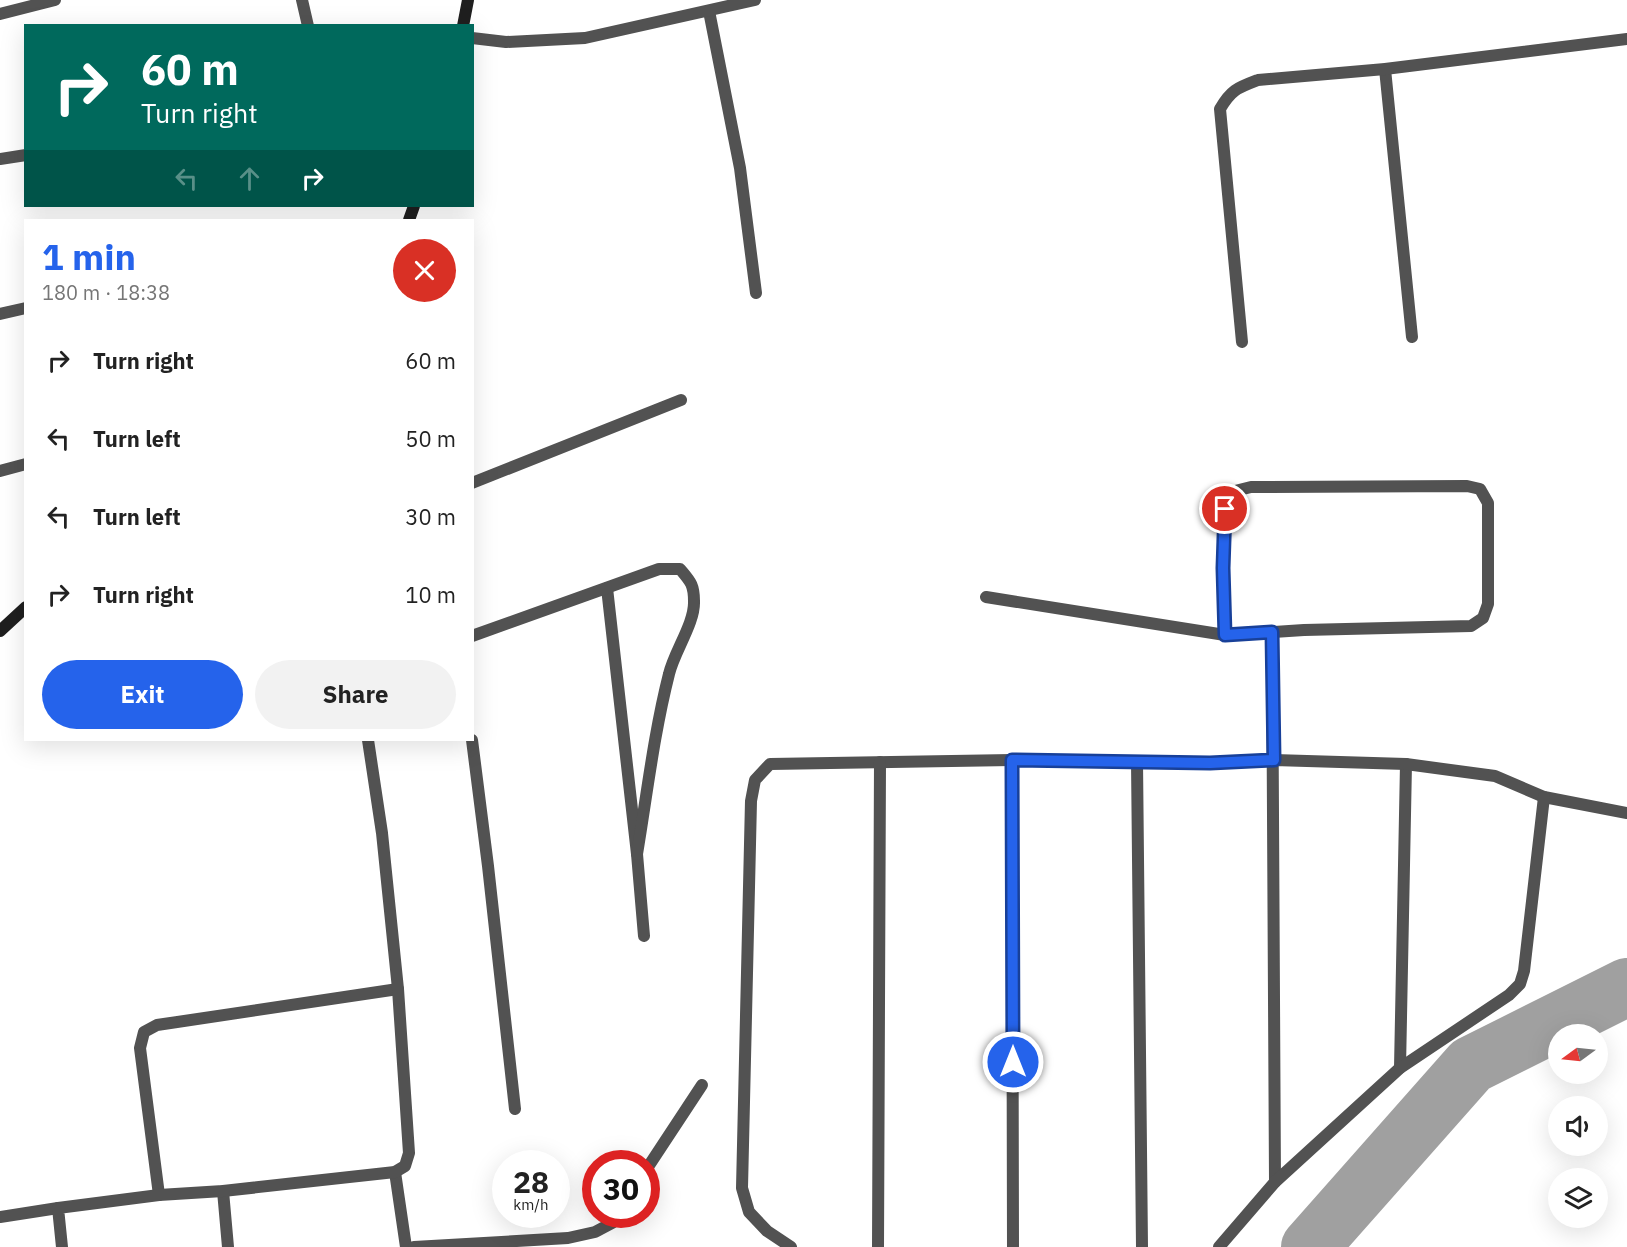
<!DOCTYPE html>
<meta charset="utf-8">
<style>
:root{--surface:#fff;--page:#f2f2f2;--text:#222;--muted:#767676;--accent:#2563eb}
body{margin:0;font-family:"IBM Plex Sans",sans-serif;background:var(--page);color:var(--text);height:100vh;display:flex;flex-direction:column;font-size:22px;white-space:nowrap}
*{box-sizing:border-box;margin:0}
p{font-size:20px;color:var(--muted)}
.icon{flex:none;width:33px;height:33px;fill:none;stroke:currentColor;stroke-width:2;stroke-linecap:round;stroke-linejoin:round}
.map{position:relative;flex:1;overflow:hidden}
.sheet{position:absolute;left:24px;top:219px;width:450px;height:522px;display:flex;flex-direction:column;background:var(--surface);border-radius:0px;box-shadow:0 6px 24px #0002}
.sheet>*{flex:none}
.hud{position:absolute;left:24px;top:24px;width:450px;height:183px;border-radius:0px;box-shadow:0 6px 24px #0002;background:#00695c;color:#fff;overflow:hidden}
.needle{width:39px;rotate:255deg}
.buttons{position:absolute;left:1548px;top:1024px;display:grid;gap:12px}
.buttons a{display:grid;place-items:center;width:60px;height:60px;border-radius:50%;background:var(--surface);box-shadow:0 6px 24px #0002;font-size:30px}
.speed{position:absolute;left:492px;top:1150px;display:flex;gap:12px;font-size:30px;font-weight:700;text-align:center}
.speed>*{display:grid;place-content:center;width:78px;height:78px;border-radius:50%;background:var(--surface);box-shadow:0 6px 24px #0002;line-height:1}
.speed small{font-size:15px;font-weight:400}
.speed .limit{border:9px solid #d22;background:#fff;color:#111}
.pin{position:absolute;display:grid;place-items:center;width:51px;height:51px;color:#fff;margin:-26px;border:3px solid #fff;border-radius:50%;box-shadow:0 2px 6px #0007}
.me{position:absolute;width:66px;margin:-33px;rotate:0deg;stroke-linejoin:round;filter:drop-shadow(0 0 4px #0008)}
.turn{display:flex;align-items:center;gap:21px;height:126px;padding:0 18px;font-size:27px}
.turn .icon{width:78px;height:78px;stroke-width:2.5}
.turn b{display:block;font-size:42px;line-height:51px}
.lanes{display:flex;align-items:center;height:57px;padding:0 18px;background:#0003;justify-content:center;gap:30px;direction:ltr}
.lanes .off{opacity:.35}
.round{display:grid;place-items:center;flex:none;width:63px;height:63px;border-radius:32px;background:var(--page)}
.headline{display:flex;align-items:center;justify-content:space-between;height:102px;padding:0 18px}
h1{font-size:36px;font-weight:700;line-height:45px;color:var(--accent)}
.action{display:flex;gap:12px;margin-top:auto;padding:12px 18px}
.action a{flex:1;height:69px;border-radius:36px;background:var(--accent);color:#fff;font-size:24px;font-weight:700;line-height:69px;text-align:center}
.action a+a{background:var(--page);color:var(--text)}
ul{padding:0;list-style:none}
li{display:flex;align-items:center;gap:18px;height:78px;padding:0 18px}
li div{flex:1}
li b{display:block;font-size:22px}
li em{font-style:normal}
.map>svg:first-child{display:block}
.lines{fill:none;stroke-linecap:round;stroke-linejoin:round}
.river{stroke:#a0a0a0;stroke-width:58}
.street{stroke:#525252;stroke-width:12}
.secondary{stroke:#1f1f1f;stroke-width:12}
.route-casing{stroke:#184099;stroke-width:15}
.route{stroke:#2563eb;stroke-width:10}
</style>
<div class="map">
<svg width="1627" height="1247" viewBox="0 0 1627 1247">
<rect width="100%" height="100%" fill="#fff"/>
<g class="lines">
<path class="river" d="M1310,1247L1471,1065L1627,987"/>
<g class="street">
<path d="M302,0L308,26"/>
<path d="M709,11L740,168L756,293"/>
<path d="M0,14L55,0"/>
<path d="M472,38L506,42L585,38L755,0"/>
<path d="M1385,69L1412,337"/>
<path d="M0,159L26,155"/>
<path d="M0,314L26,308"/>
<path d="M1242,342L1220,109C1231,90 1237,88 1258,80L1385,69L1627,39"/>
<path d="M0,471L26,464"/>
<path d="M472,483L681,400"/>
<path d="M607,588L637,854L644,936"/>
<path d="M986,597L1225,635L1304,630L1471,626L1483,618L1488,604V503L1480,489L1467,486L1251,487L1235,491L1225,509L1223,568L1225,635"/>
<path d="M1272,632L1275,1182"/>
<path d="M472,636L659,569H680C690,581 694,584 694,601C695,623 674,652 669,674C654,733 647,794 637,854"/>
<path d="M472,740L488,866L515,1109"/>
<path d="M1012,760L1013,1247"/>
<path d="M1137,761L1142,1247"/>
<path d="M1400,1068L1406,764"/>
<path d="M646,1170L702,1085"/>
<path d="M395,1172L406,1247"/>
<path d="M223,1191L228,1247"/>
<path d="M159,1195L140,1048L144,1032L157,1025L398,989"/>
<path d="M0,1217L58,1208"/>
<path d="M62,1247L58,1208L159,1195L223,1191L395,1172L405,1166L409,1153L398,989L382,833L368,740"/>
<path d="M414,1247L568,1238L595,1232L612,1223L617,1215"/>
<path d="M791,1247L767,1231L749,1212L742,1188L751,801L755,780L770,764L1012,760L1210,763L1274,760L1406,764L1495,776L1544,797L1627,813"/>
<path d="M878,1247L880,762"/>
<path d="M1219,1247L1275,1182L1400,1068L1509,995L1520,984L1524,971L1544,797"/>
</g>
<g class="secondary">
<path d="M463,26L468,0"/>
<path d="M409,220L414,206"/>
<path d="M0,631L26,607"/>
</g>
</g>
<g class="lines">
<defs>
<path id="route" d="M1013,1062L1012,760L1210,763L1274,760L1272,632L1225,635L1223,568L1225,509"/>
</defs>
<use href="#route" class="route-casing"/>
<use href="#route" class="route"/>
</g>
</svg>
<div class="buttons">
<a><svg class="needle" viewBox="-14 -14 28 28"><path d="M0-13l5 13h-10z" fill="#e53935"/><path d="M0 13l5-13h-10z" fill="#767676"/></svg></a>
<a><svg class="icon" aria-label="sound" viewBox="0 0 24 24"><path d="M4 9h4l5-4v14l-5-4H4zM17 9q2 3 0 6"/></svg></a>
<a><svg class="icon" aria-label="layers" viewBox="0 0 24 24"><path d="M12 4l9 5-9 5-9-5zM3 14l9 5 9-5"/></svg></a>
</div>
<div class="speed"><div>28<small>km/h</small></div><div class="limit">30</div></div>
<div class="pin" style="left:1225px;top:509px;background:#d93025"><svg class="icon" aria-label="arrive" viewBox="0 0 24 24"><path d="M6 21V4h12l-3 4 3 4H6"/></svg></div>
<svg class="me" style="left:1013px;top:1062px" viewBox="-20 -20 40 40"><circle r="17" fill="#2563eb" stroke="#fff" stroke-width="3"/><path d="M0-11L8 9 0 5-8 9z" fill="#fff"/></svg>
<div class="hud">
<div class="turn"><svg class="icon" aria-label="right" viewBox="0 0 24 24"><path d="M7 20v-9h11M14 6l5 5-5 5"/></svg><div><b>60 m</b>Turn right</div></div>
<div class="lanes"><svg class="icon off" aria-label="left" viewBox="0 0 24 24"><path d="M17 20v-9H6M10 6l-5 5 5 5"/></svg><svg class="icon off" aria-label="ahead" viewBox="0 0 24 24"><path d="M12 20V5M6 11l6-6 6 6"/></svg><svg class="icon" aria-label="right" viewBox="0 0 24 24"><path d="M7 20v-9h11M14 6l5 5-5 5"/></svg></div>
</div>
<section class="sheet">
<div class="headline"><div><h1>1 min</h1><p>180 m · 18:38</p></div><a class="round" style="background:#d93025;color:#fff"><svg class="icon" aria-label="close" viewBox="0 0 24 24"><path d="M6 6l12 12M18 6L6 18"/></svg></a></div>
<ul>
<li><svg class="icon" aria-label="right" viewBox="0 0 24 24"><path d="M7 20v-9h11M14 6l5 5-5 5"/></svg><div><b>Turn right</b></div><em>60 m</em></li>
<li><svg class="icon" aria-label="left" viewBox="0 0 24 24"><path d="M17 20v-9H6M10 6l-5 5 5 5"/></svg><div><b>Turn left</b></div><em>50 m</em></li>
<li><svg class="icon" aria-label="left" viewBox="0 0 24 24"><path d="M17 20v-9H6M10 6l-5 5 5 5"/></svg><div><b>Turn left</b></div><em>30 m</em></li>
<li><svg class="icon" aria-label="right" viewBox="0 0 24 24"><path d="M7 20v-9h11M14 6l5 5-5 5"/></svg><div><b>Turn right</b></div><em>10 m</em></li>
</ul>
<div class="action"><a>Exit</a><a>Share</a></div>
</section>
</div>
